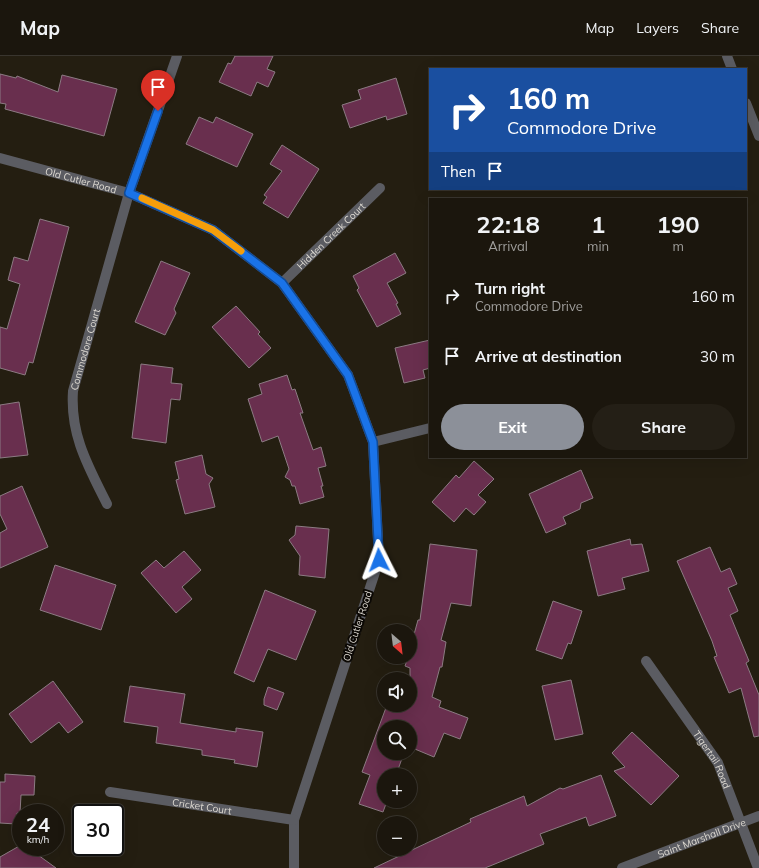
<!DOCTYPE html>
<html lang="en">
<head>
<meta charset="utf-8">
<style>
  body { margin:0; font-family:Mulish,sans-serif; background:#241f16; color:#f1f3f6; height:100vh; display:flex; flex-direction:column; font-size:15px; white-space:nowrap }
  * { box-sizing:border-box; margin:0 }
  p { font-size:13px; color:#a09f9d }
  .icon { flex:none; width:22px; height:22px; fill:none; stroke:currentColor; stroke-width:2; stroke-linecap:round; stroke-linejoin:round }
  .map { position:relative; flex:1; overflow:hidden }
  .details { position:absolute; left:429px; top:142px; width:318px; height:260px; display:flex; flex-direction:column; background:#1b160d; border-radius:0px; box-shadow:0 4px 16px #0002,0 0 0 1px #39352e }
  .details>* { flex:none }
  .guide { position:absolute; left:429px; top:12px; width:318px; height:122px; border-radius:0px; box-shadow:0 4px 16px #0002,0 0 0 1px #39352e; background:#1a4fa0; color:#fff; overflow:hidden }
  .needle { width:26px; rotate:152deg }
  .fabs { position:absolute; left:377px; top:568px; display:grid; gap:8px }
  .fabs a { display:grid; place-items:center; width:40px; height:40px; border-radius:50%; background:#1b160d; box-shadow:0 4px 16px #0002,0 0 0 1px #39352e; font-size:20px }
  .speed { position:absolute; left:12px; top:748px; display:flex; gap:8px; font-size:20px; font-weight:700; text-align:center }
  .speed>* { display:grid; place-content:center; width:52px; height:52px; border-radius:50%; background:#1b160d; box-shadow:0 4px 16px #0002,0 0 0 1px #39352e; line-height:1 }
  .speed small { font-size:10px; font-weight:400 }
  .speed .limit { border:2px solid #111; border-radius:6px; background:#fff; color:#111 }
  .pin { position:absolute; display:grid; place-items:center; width:34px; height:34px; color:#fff; margin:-41px -17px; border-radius:50% 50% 50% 0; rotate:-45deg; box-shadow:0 0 4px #0007 }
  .pin .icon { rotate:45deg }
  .me { position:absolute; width:44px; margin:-22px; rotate:357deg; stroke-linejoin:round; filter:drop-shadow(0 0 3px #0008) }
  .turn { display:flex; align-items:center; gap:14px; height:84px; padding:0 12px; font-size:18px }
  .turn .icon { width:52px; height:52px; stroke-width:2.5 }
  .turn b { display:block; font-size:28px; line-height:34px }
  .then { display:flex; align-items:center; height:38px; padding:0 12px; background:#0003; gap:8px; font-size:15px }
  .eta { display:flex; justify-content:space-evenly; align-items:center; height:68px; text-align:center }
  .eta b { font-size:24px; font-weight:700; line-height:28px }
  .button { display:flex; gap:8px; margin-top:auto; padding:8px 12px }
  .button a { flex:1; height:46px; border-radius:24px; background:#8c9099; color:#fff; font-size:16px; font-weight:700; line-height:46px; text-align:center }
  .button a+a { background:#241f16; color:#f1f3f6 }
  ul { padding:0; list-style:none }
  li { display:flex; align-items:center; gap:12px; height:60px; padding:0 12px }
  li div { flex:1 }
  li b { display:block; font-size:15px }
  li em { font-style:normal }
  header { display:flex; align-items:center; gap:24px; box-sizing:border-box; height:56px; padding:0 20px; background:#1b160d; border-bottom:1px solid #39352e }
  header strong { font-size:19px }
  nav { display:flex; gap:22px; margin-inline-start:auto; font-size:14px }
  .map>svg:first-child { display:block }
  .building { fill:#692f4e; stroke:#8c7b83 }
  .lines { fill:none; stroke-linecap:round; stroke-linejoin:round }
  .street { stroke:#5b5c62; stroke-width:10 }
  .route-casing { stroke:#114b97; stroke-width:10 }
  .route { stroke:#1a73e8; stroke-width:7 }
  .slow { stroke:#f59e0b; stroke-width:7 }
  .labels { text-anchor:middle; stroke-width:4; stroke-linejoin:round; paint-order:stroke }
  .street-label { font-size:10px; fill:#dedad2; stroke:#0b0804 }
</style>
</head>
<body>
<header>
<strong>Map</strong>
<nav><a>Map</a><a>Layers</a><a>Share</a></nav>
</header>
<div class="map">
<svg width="759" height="812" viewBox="0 0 759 812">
  <rect width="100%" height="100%" fill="#241e11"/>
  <g class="building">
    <path d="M235,0h38l-6,13 8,3 -7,15 -11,-5 -6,14 -32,-14 9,-19 3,1z"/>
    <path d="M0,18l16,4 1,-2 41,16 4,-17 55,14 -13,47 -99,-27 1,-5 -6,-1z"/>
    <path d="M396,22l11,36 -20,6 -1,-4 -36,12 -8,-23 19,-6 -3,-9z"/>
    <path d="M199,61l14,6 3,-6 37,17 -16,33 -51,-23z"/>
    <path d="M282,89l37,24 -31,49 -25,-15 4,-6 -3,-2 18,-24 -12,-7z"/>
    <path d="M40,163l29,8 -36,136 -4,-1 -4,13 -25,-7v-41l7,2 13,-45 -12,-4 6,-23 14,4z"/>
    <path d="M395,197l11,20 -19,10 11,20 -2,1 5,10 -24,13 -20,-37 2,-2 -6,-12z"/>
    <path d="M161,205l29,12 -16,36 2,4 -11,22 -30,-13z"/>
    <path d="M236,250l24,26 -2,2 13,14 -22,20 -37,-41z"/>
    <path d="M430,284v28l-7,2 2,8 -21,5 -9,-35z"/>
    <path d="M141,308l32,4 -2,15 11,1 -2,16 -9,-1 -5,44 -34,-5z"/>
    <path d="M287,319l5,15 3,-1 8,24h-3l13,37 8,-3 5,19 -8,2 5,18h-2l3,11 -24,7 -5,-18h-3l-2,-6 -5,-3 4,-8 -11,-33 -16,6 -14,-43 14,-5 -3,-10z"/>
    <path d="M19,346l9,53 -28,3v-53z"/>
    <path d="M202,399l4,19 7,4 -4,6 6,23 -30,7 -9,-34 3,-1 -4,-17z"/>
    <path d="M474,405l20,18 -16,16 8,7 -12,13 -8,-7 -12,14 -22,-20 24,-27 3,3z"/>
    <path d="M581,414l12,28 -12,5 -1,6 -17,8 3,7 -20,9 -17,-39z"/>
    <path d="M22,430l26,61 -48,21v-35l7,-4 -7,-15v-18z"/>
    <path d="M296,470l33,3 -4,49 -26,-3 1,-19 -11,-16 6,-5z"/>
    <path d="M630,483l1,6 11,-1 7,27 -27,7 3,11 -27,7 -11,-45z"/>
    <path d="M430,488l47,6 -6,56 -20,-3 -10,37 5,2 -4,25h-2l-8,30 9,4 -2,6 29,11 -8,21 -16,-6 -10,24 -24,-10v-20h-26v26h20l-8,22h-12v26h3l-4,11 -24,-8 11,-29 -8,-3 25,-67h23v-37l-5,-2 3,-9h2v-8l8,-29h2z"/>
    <path d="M710,491l11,25 9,-4 7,16 -9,4 10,23 -8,4 19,46 -3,2 13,32v41l-5,1 -13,-49 -12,5 -15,-36 3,-1 -5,-15 -35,-80z"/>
    <path d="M184,495l17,19 -19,17 10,12 -16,14 -35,-40 15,-13 8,8z"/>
    <path d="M55,509l61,20 -15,45 -61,-20z"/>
    <path d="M265,534l51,21 -20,49 -28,-11 -14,33 -20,-9z"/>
    <path d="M553,545l29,10 -11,33 -3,-1 -6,16 -26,-9z"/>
    <path d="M571,624l12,54 -28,6 -13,-54z"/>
    <path d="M53,625l30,41 -15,11 -9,-11 -28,21 -22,-29z"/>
    <path d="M130,630l55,8 -5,29 56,9v-4l27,4 -6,35 -23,-4 1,-3 -33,-5v-5l-46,-7 2,-16 -34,-5z"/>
    <path d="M268,631l16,6 -7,17 -13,-5v-6z"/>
    <path d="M632,676l47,44 -28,29 -37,-34 11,-4 -13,-14z"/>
    <path d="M5,718l30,2 -1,19h-13l-1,18h-3l-1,11 -16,-1v-41h5z"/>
    <path d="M601,719l15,41 -27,10 -3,-9 -46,17 4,10 -59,24h-111l97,-46 -1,-3 54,-23 3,10 33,-18 3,1z"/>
    <path d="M21,789v2h6l29,21h-56v-11z"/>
  </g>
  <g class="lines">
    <g class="street">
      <path d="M727,0l5,13"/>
      <path d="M746,47l13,33"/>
      <path id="s1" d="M0,102l129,35 84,37 69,53 66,92 25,67 6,118 -85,260v48"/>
      <path id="s2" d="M282,227l98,-95"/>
      <path d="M373,386l57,-14"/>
      <path id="s3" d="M107,448c-19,-38 -37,-69 -34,-113l56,-198 48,-137"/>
      <path id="s4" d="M646,605l72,102 40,105"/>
      <path id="s5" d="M110,736l184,28"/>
      <path id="s6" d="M622,812l137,-52"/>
    </g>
  </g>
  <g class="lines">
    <g class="route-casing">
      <path id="route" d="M158,55l-29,82 84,37 69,53 66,92 25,67 6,118"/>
    </g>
    <use href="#route" class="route"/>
    <path class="slow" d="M142,142l71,32 28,21"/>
  </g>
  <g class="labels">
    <g class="street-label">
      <text dy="4" stroke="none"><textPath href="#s1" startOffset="84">Old Cutler Road</textPath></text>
      <text dy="4" stroke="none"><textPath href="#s2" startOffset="68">Hidden Creek Court</textPath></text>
      <text dy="4" stroke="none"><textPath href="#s3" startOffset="163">Commodore Court</textPath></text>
      <text transform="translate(357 570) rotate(-72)" y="4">Old Cutler Road</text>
      <text dy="4" stroke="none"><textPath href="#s4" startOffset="119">Tigertail Road</textPath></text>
      <text dy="4" stroke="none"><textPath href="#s5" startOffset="93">Cricket Court</textPath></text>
      <text dy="4" stroke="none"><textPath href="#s6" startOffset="85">Saint Marshall Drive</textPath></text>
    </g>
  </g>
</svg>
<div class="fabs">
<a><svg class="needle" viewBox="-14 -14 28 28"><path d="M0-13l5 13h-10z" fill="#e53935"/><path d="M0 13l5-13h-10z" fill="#a09f9d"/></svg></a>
<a><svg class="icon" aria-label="sound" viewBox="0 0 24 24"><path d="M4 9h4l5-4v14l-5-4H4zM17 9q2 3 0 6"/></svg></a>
<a><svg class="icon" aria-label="search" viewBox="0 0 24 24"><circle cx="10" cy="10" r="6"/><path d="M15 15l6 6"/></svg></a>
<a>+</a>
<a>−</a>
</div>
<div class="speed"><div>24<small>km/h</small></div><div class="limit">30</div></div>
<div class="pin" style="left:158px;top:55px;background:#d93025"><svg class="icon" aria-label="arrive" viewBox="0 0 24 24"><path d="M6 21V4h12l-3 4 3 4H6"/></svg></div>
<svg class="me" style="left:379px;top:504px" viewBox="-20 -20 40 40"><path d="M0-17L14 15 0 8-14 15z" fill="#1a73e8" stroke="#fff" stroke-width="4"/></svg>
<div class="guide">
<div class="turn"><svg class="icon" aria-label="right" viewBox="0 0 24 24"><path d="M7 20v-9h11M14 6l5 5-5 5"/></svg><div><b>160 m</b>Commodore Drive</div></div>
<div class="then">Then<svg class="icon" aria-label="arrive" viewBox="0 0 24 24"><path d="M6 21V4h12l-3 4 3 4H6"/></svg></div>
</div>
<section class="details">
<div class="eta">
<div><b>22:18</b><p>Arrival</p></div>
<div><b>1</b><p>min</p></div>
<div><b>190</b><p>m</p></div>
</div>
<ul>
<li><svg class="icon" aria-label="right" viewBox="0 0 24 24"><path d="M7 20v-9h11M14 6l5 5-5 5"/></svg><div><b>Turn right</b><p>Commodore Drive</p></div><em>160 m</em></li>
<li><svg class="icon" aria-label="arrive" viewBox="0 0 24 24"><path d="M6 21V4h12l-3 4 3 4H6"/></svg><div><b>Arrive at destination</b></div><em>30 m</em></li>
</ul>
<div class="button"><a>Exit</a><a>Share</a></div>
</section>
</div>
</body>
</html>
